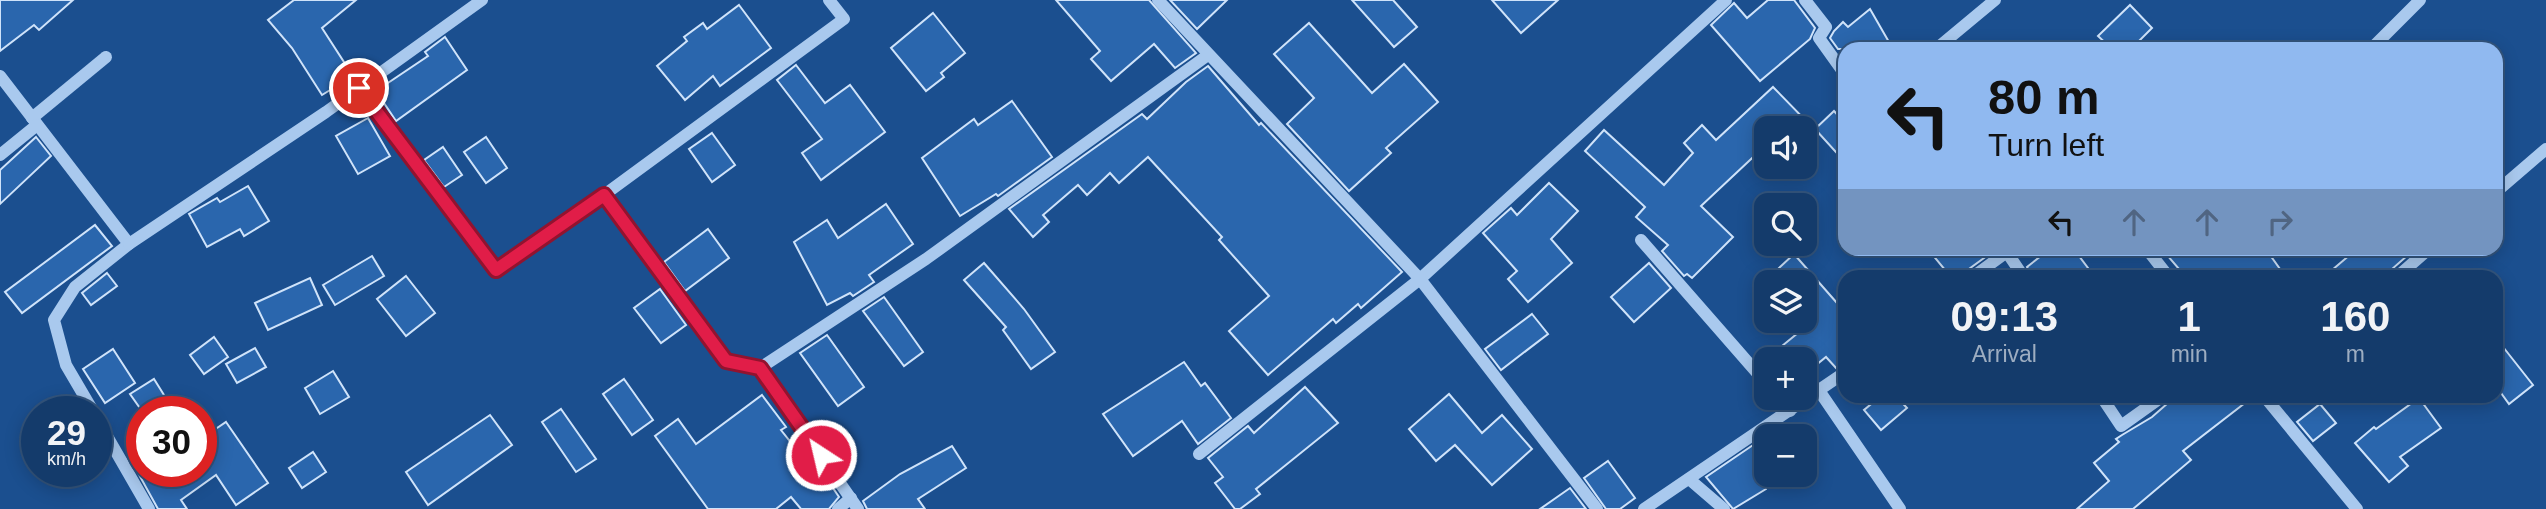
<!DOCTYPE html>
<html lang="en">
<head>
<meta charset="utf-8">
<style>
  body { margin:0; font-family:Helvetica,sans-serif; background:#214673; color:#f1f3f6; height:100vh; display:flex; flex-direction:column; font-size:26px; white-space:nowrap }
  * { box-sizing:border-box; margin:0 }
  p { font-size:23px; color:#9dadc1 }
  .icon { flex:none; width:38px; height:38px; fill:none; stroke:currentColor; stroke-width:2; stroke-linecap:round; stroke-linejoin:round }
  .map { position:relative; flex:1; overflow:hidden }
  .panel { position:absolute; left:1838px; top:270px; width:665px; height:133px; display:flex; flex-direction:column; background:#143b6b; border-radius:21px; box-shadow:0 4px 18px #0003,0 0 0 2px #33557e }
  .panel>* { flex:none }
  .guide { position:absolute; left:1838px; top:42px; width:665px; height:214px; border-radius:21px; box-shadow:0 4px 18px #0003,0 0 0 2px #33557e; background:#90b9f0; color:#111; overflow:hidden }
  .buttons { position:absolute; left:1754px; top:116px; display:grid; gap:14px }
  .buttons a { display:grid; place-items:center; width:63px; height:63px; border-radius:14px; background:#143b6b; box-shadow:0 4px 18px #0003,0 0 0 2px #33557e; font-size:35px }
  .speed { position:absolute; left:21px; top:396px; display:flex; gap:14px; font-size:35px; font-weight:700; text-align:center }
  .speed>* { display:grid; place-content:center; width:91px; height:91px; border-radius:50%; background:#143b6b; box-shadow:0 4px 18px #0003,0 0 0 2px #33557e; line-height:1 }
  .speed small { font-size:18px; font-weight:400 }
  .speed .limit { border:10px solid #d22; background:#fff; color:#111 }
  .pin { position:absolute; display:grid; place-items:center; width:60px; height:60px; color:#fff; margin:-30px; border:4px solid #fff; border-radius:50%; box-shadow:0 2px 7px #0007 }
  .me { position:absolute; width:77px; margin:-38px; rotate:325deg; stroke-linejoin:round; filter:drop-shadow(0 0 5px #0008) }
  .turn { display:flex; align-items:center; gap:24px; height:147px; padding:0 35px; font-size:32px }
  .turn .icon { width:91px; height:91px; stroke-width:2.5 }
  .turn b { display:block; font-size:49px; line-height:60px }
  .lanes { display:flex; align-items:center; height:66px; padding:0 35px; background:#0003; justify-content:center; gap:35px; direction:ltr }
  .lanes .off { opacity:.35 }
  .eta { display:flex; justify-content:space-evenly; align-items:center; height:119px; text-align:center }
  .eta b { font-size:42px; font-weight:600; line-height:49px }
  .map>svg:first-child { display:block }
  .building { fill:#2a66ad; stroke:#cfe3fa; stroke-width:2 }
  .lines { fill:none; stroke-linecap:round; stroke-linejoin:round }
  .minor { stroke:#a9c9ee; stroke-width:12 }
  .route-casing { stroke:#92132f; stroke-width:18 }
  .route { stroke:#e11d48; stroke-width:12 }
</style>
</head>
<body>
<div class="map">
<svg width="2546" height="509" viewBox="0 0 2546 509">
  <rect width="100%" height="100%" fill="#1b4f8f"/>
  <g class="building">
    <path d="M0,0h73l-34,30 -5,-5 -34,26z"/>
    <path d="M294,0h62l-34,28 31,48 -31,19 -30,-47 -24,-28z"/>
    <path d="M1056,0h93l47,53 -21,15 -21,-24 -43,37 -20,-22 9,-8z"/>
    <path d="M1170,0h57l-30,29z"/>
    <path d="M1352,0h41l24,27 -23,20z"/>
    <path d="M1492,0h66l-37,33z"/>
    <path d="M1768,0h26l21,28 -5,11 -50,42 -49,-56 23,-22 13,15z"/>
    <path d="M739,5l32,43 -51,38 -7,-10 -28,24 -28,-34 30,-25 -3,-4 19,-14 4,6z"/>
    <path d="M2130,5l22,23 -21,21h-19l-14,-13z"/>
    <path d="M1870,9l23,40h-55l-8,-11 4,-7 9,-9 5,5z"/>
    <path d="M933,13l32,40 -24,20 3,4 -18,14 -35,-43z"/>
    <path d="M1309,23l63,70 32,-29 34,38 -52,46 5,5 -42,38 -62,-67 27,-26 -40,-44z"/>
    <path d="M445,37l22,33 -71,51 -20,-30 52,-35 -3,-4z"/>
    <path d="M796,65l29,38 25,-18 35,47 -64,48 -19,-27 20,-14 -45,-59z"/>
    <path d="M1208,66l51,59 2,-2 141,149 -41,36 -3,-4 -22,19 -3,-4 -65,56 -39,-44 40,-35 -50,-56 3,-3 -74,-80 -29,26 -9,-10 -23,22 -9,-10 -35,30 6,7 -16,15 -24,-28 133,-95 5,5 39,-37z"/>
    <path d="M1773,87l40,41h-47v17l-65,61 32,31 -41,41 -5,-4 -3,2 -22,-25 6,-6 -32,-28 9,-10 -60,-56 19,-21 60,55 29,-32 -9,-10 18,-18 14,15z"/>
    <path d="M1012,101l40,56 -54,39 -2,-2 -36,22 -38,-58 52,-39 4,6z"/>
    <path d="M1834,111l10,11v39l-29,-32z"/>
    <path d="M368,118l22,38 -32,18 -22,-38z"/>
    <path d="M712,133l23,32 -23,17 -23,-33z"/>
    <path d="M36,137l15,19 -51,48v-34z"/>
    <path d="M486,137l21,31 -21,15 -22,-31z"/>
    <path d="M443,147l19,28 -18,12 -20,-27z"/>
    <path d="M1549,183l29,28 -27,28 21,24 -44,39 -20,-23 9,-8 -34,-38 28,-25 6,7z"/>
    <path d="M248,186l21,35 -25,15 -4,-7 -33,18 -18,-33 28,-16 3,4z"/>
    <path d="M886,204l27,40 -44,31 5,7 -21,14 -3,-3 -23,12 -33,-63 33,-22 11,18z"/>
    <path d="M95,225l17,21 -90,67 -17,-21z"/>
    <path d="M708,229l21,29 -44,33 -21,-29z"/>
    <path d="M1927,248h68v2l-26,19 -4,7h-15z"/>
    <path d="M2051,248h22l21,28h-62l-5,-9z"/>
    <path d="M2161,248h104l20,28h-100z"/>
    <path d="M2358,248h58l-24,21 -3,7h-64z"/>
    <path d="M1794,254l50,57v53l-8,4 -10,-11 -22,18v-16h-38l38,-31v-46h-40z"/>
    <path d="M372,256l12,20 -49,29 -12,-20z"/>
    <path d="M984,263l40,46 31,43 -24,17 -28,-39 3,-3 -42,-47z"/>
    <path d="M1649,263l22,25 -37,34 -23,-25z"/>
    <path d="M107,273l10,13 -26,19 -9,-12z"/>
    <path d="M406,276l29,37 -29,23 -29,-37z"/>
    <path d="M310,278l12,27 -54,25 -13,-27z"/>
    <path d="M660,289l26,36 -25,18 -27,-35z"/>
    <path d="M884,297l39,55 -19,14 -41,-55z"/>
    <path d="M1532,314l16,20 -47,36 -16,-21z"/>
    <path d="M827,335l37,52 -26,19 -38,-53z"/>
    <path d="M214,337l14,20 -24,17 -14,-19z"/>
    <path d="M2496,338l37,47 -24,19 -13,-18z"/>
    <path d="M255,348l11,19 -29,16 -11,-19z"/>
    <path d="M113,349l22,34 -30,20 -22,-34z"/>
    <path d="M1184,362l17,24 4,-3 26,35 -33,26 -16,-23 -49,35 -30,-42z"/>
    <path d="M333,371l16,26 -29,17 -15,-26z"/>
    <path d="M154,379l20,32h-32l-12,-17z"/>
    <path d="M624,379l29,41 -21,15 -29,-41z"/>
    <path d="M1305,387l33,36 -82,66 4,5 -20,15h-5l-20,-26 8,-6 -15,-19 40,-32 6,7z"/>
    <path d="M1449,394l33,39 20,-18 30,34 -40,36 -37,-40 -19,16 -27,-32z"/>
    <path d="M762,395l24,32 -5,3 32,40 5,-4 21,31 -10,12h-28l-10,-12 -15,12h-68l-53,-73 23,-17 18,25z"/>
    <path d="M1881,396h15l11,12 -26,22 -17,-20z"/>
    <path d="M2176,396h78l-71,55 8,9 -58,49h-56l32,-28 -15,-18 25,-21 -3,-3 6,-4 30,-18z"/>
    <path d="M2419,398l22,30 -41,29 8,9 -19,16 -34,-39 19,-16 2,2z"/>
    <path d="M2320,404l16,19 -23,18 -16,-19z"/>
    <path d="M561,409l35,50 -20,13 -34,-50z"/>
    <path d="M490,415l22,30 -84,60 -22,-33z"/>
    <path d="M226,422l42,61 -32,22 -20,-30 -35,25 6,9h-29l-21,-38h64v-32z"/>
    <path d="M1756,443l10,13v33l-33,20 -27,-32z"/>
    <path d="M952,446l14,22 -48,31 7,10h-58l-4,-8 37,-27z"/>
    <path d="M313,452l13,20 -24,16 -13,-20z"/>
    <path d="M1608,461l27,37 -15,11h-14l-22,-31z"/>
    <path d="M1570,488l16,21h-46z"/>
  </g>
  <g class="lines">
    <g class="minor">
      <path d="M1158,0l262,279 306,-279"/>
      <path d="M1805,0l21,27 -7,11 25,35"/>
      <path d="M1936,49l59,-49"/>
      <path d="M2371,49l49,-49"/>
      <path d="M0,76l129,168 -54,43 -21,33 12,45 27,46"/>
      <path d="M359,88l137,182 108,-75 122,166 34,7"/>
      <path d="M32,118l74,-61"/>
      <path d="M0,155l37,-30"/>
      <path d="M2496,192l50,-43"/>
      <path d="M604,195l240,-176 -15,-19"/>
      <path d="M1641,240l125,143"/>
      <path d="M129,244l197,-132 156,-112"/>
      <path d="M2004,248l19,28"/>
      <path d="M2146,248l22,28"/>
      <path d="M1974,276l33,-24"/>
      <path d="M2398,276l32,-28"/>
      <path d="M1820,392l80,117"/>
      <path d="M2101,396l20,30 42,-30"/>
      <path d="M2264,396l93,113"/>
      <path d="M1778,397l12,14"/>
      <path d="M96,417l53,92"/>
      <path d="M1199,454l221,-175 177,230"/>
      <path d="M1689,479l35,30"/>
      <path d="M838,509l13,-11"/>
      <path d="M858,509l-98,-141 166,-109 282,-204"/>
      <path d="M1644,509l200,-136"/>
    </g>
  </g>
  <g class="lines">
    <g class="route-casing">
      <path id="route" d="M359,88l137,182 108,-75 122,166 34,7 61,87"/>
    </g>
    <use href="#route" class="route"/>
  </g>
</svg>
<div class="buttons">
<a><svg class="icon" aria-label="sound" viewBox="0 0 24 24"><path d="M4 9h4l5-4v14l-5-4H4zM17 9q2 3 0 6"/></svg></a>
<a><svg class="icon" aria-label="search" viewBox="0 0 24 24"><circle cx="10" cy="10" r="6"/><path d="M15 15l6 6"/></svg></a>
<a><svg class="icon" aria-label="layers" viewBox="0 0 24 24"><path d="M12 4l9 5-9 5-9-5zM3 14l9 5 9-5"/></svg></a>
<a>+</a>
<a>−</a>
</div>
<div class="speed"><div>29<small>km/h</small></div><div class="limit">30</div></div>
<div class="pin" style="left:359px;top:88px;background:#d93025"><svg class="icon" aria-label="arrive" viewBox="0 0 24 24"><path d="M6 21V4h12l-3 4 3 4H6"/></svg></div>
<svg class="me" style="left:821px;top:455px" viewBox="-20 -20 40 40"><circle r="17" fill="#e11d48" stroke="#fff" stroke-width="3"/><path d="M0-11L8 9 0 5-8 9z" fill="#fff"/></svg>
<div class="guide">
<div class="turn"><svg class="icon" aria-label="left" viewBox="0 0 24 24"><path d="M17 20v-9H6M10 6l-5 5 5 5"/></svg><div><b>80 m</b>Turn left</div></div>
<div class="lanes"><svg class="icon" aria-label="left" viewBox="0 0 24 24"><path d="M17 20v-9H6M10 6l-5 5 5 5"/></svg><svg class="icon off" aria-label="ahead" viewBox="0 0 24 24"><path d="M12 20V5M6 11l6-6 6 6"/></svg><svg class="icon off" aria-label="ahead" viewBox="0 0 24 24"><path d="M12 20V5M6 11l6-6 6 6"/></svg><svg class="icon off" aria-label="right" viewBox="0 0 24 24"><path d="M7 20v-9h11M14 6l5 5-5 5"/></svg></div>
</div>
<section class="panel">
<div class="eta">
<div><b>09:13</b><p>Arrival</p></div>
<div><b>1</b><p>min</p></div>
<div><b>160</b><p>m</p></div>
</div>
</section>
</div>
</body>
</html>
